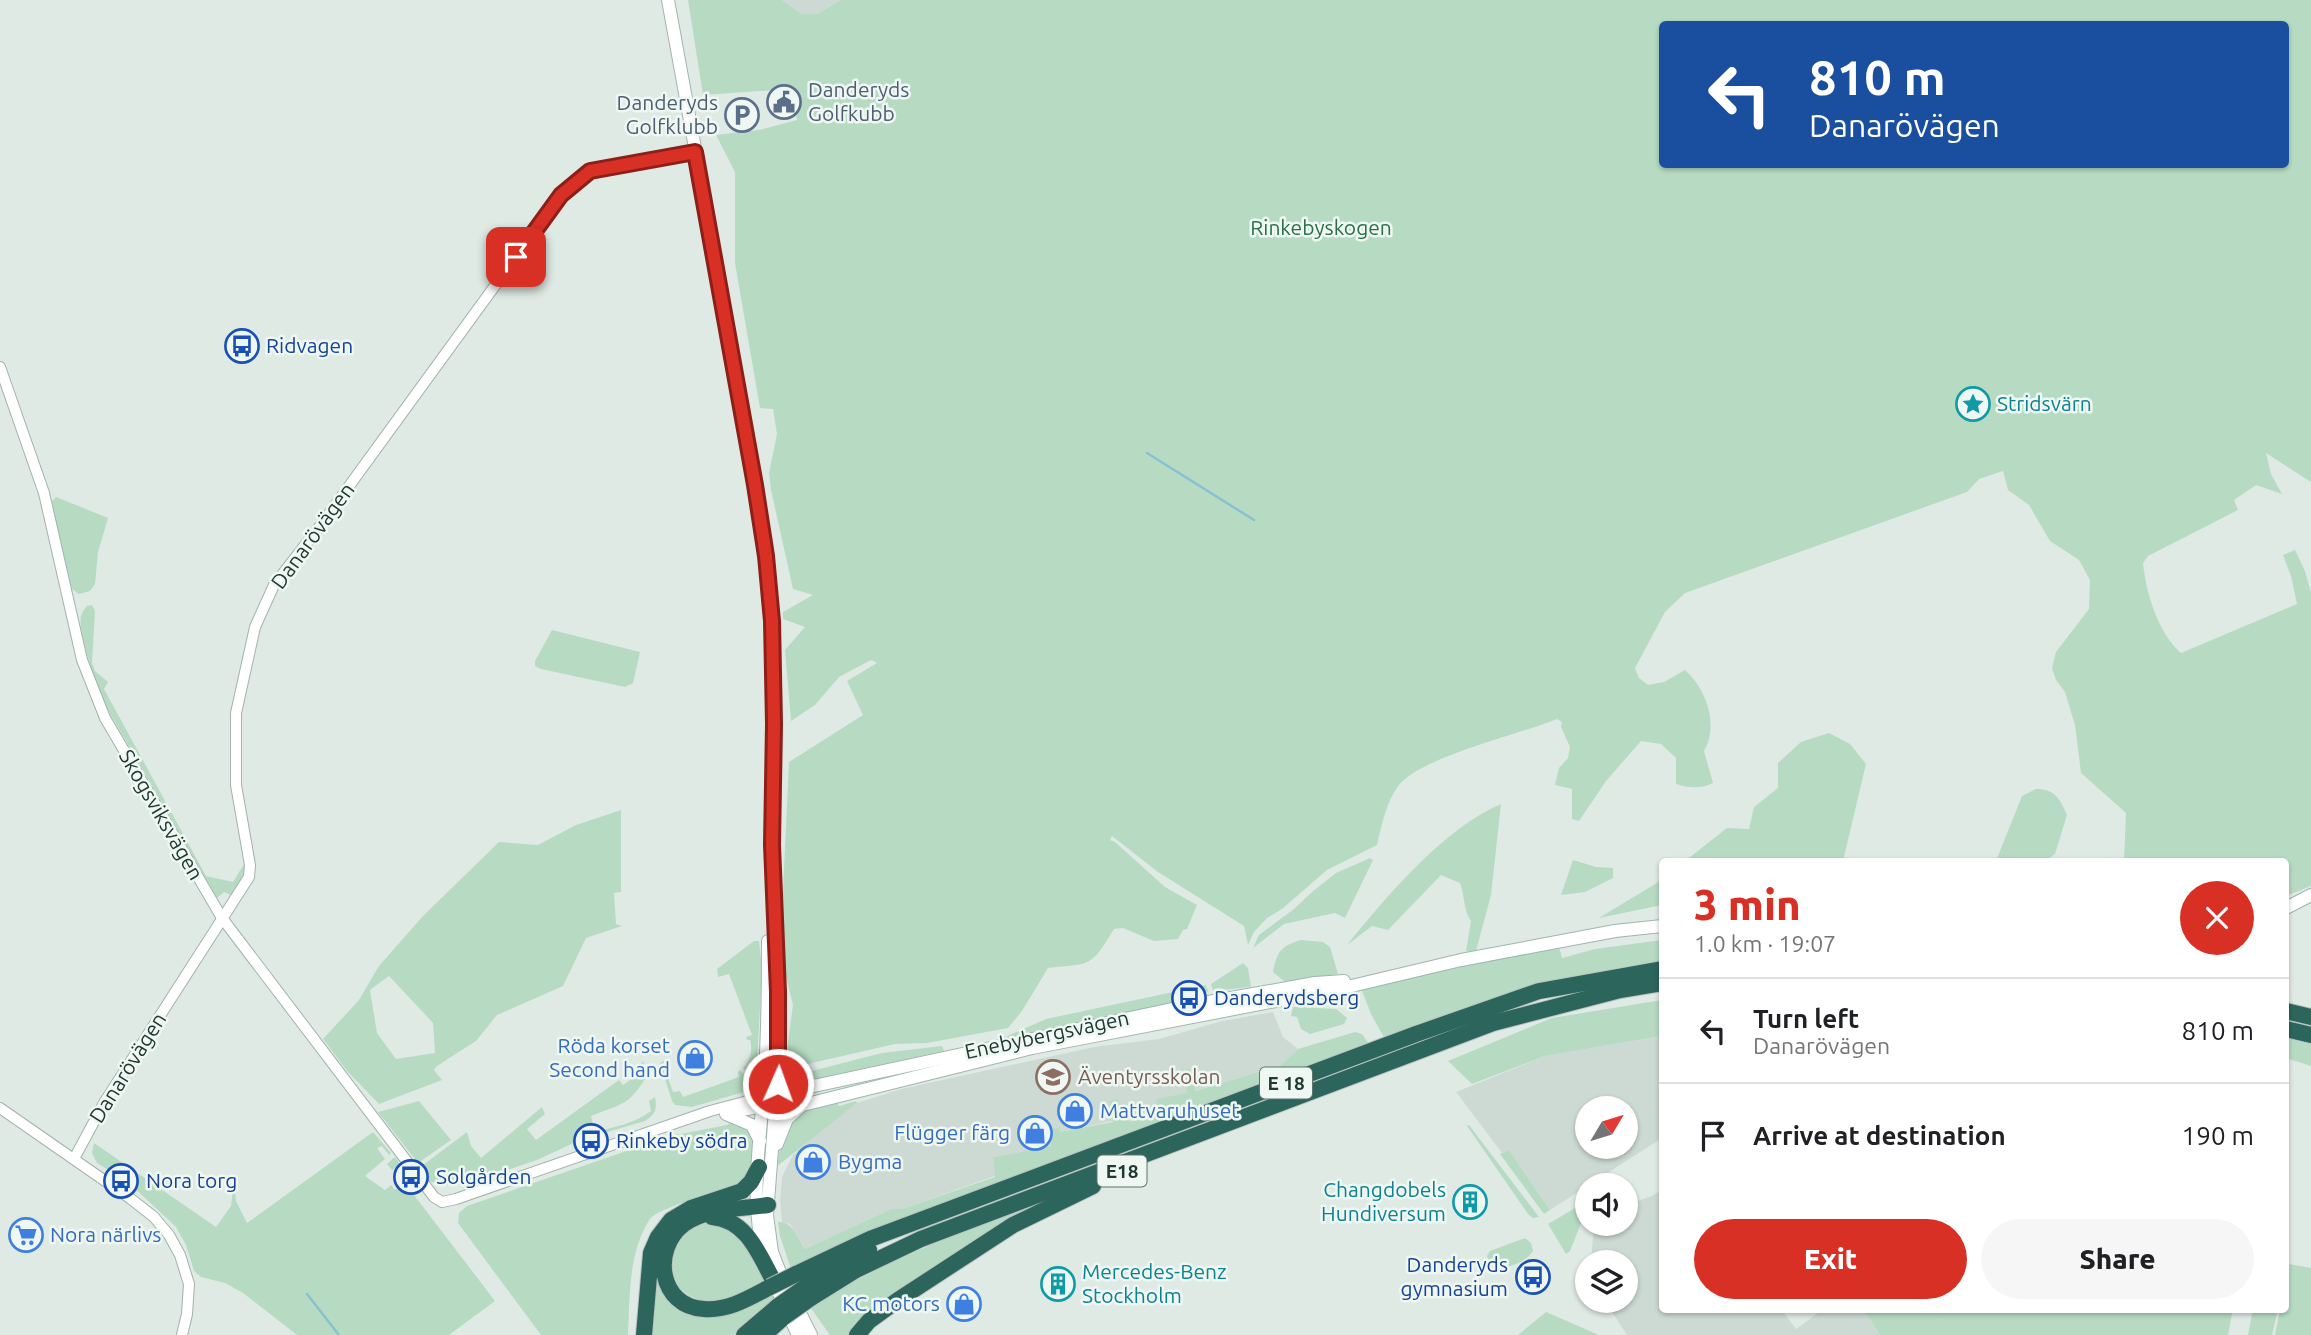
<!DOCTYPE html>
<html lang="en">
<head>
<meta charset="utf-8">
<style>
  body { margin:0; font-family:Ubuntu,sans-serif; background:#f6f6f6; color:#202124; height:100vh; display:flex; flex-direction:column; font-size:26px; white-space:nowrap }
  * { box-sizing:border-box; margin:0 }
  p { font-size:23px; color:#757577 }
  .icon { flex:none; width:38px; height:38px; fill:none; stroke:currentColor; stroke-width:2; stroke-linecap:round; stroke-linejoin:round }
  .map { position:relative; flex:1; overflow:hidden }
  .panel { position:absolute; left:1659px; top:858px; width:630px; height:455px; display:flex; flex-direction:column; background:#fff; border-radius:7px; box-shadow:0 2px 5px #0004 }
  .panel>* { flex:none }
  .hud { position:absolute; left:1659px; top:21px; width:630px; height:147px; border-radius:7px; box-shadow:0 2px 5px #0004; background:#1a4fa0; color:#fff; overflow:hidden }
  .needle { width:46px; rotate:52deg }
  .buttons { position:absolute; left:1575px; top:1096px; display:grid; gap:14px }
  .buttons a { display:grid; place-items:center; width:63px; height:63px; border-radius:50%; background:#fff; box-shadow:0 2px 5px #0004; font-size:35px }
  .pin { position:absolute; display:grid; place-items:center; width:60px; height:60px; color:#fff; margin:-30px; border-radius:14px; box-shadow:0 4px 10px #0006 }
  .me { position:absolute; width:77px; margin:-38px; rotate:2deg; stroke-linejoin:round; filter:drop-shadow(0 0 5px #0008) }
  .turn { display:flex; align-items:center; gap:24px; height:147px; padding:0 35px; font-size:32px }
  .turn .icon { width:91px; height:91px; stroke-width:2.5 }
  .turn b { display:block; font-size:49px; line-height:60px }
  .round { display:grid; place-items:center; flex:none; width:74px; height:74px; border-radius:37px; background:#f6f6f6 }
  .overview { display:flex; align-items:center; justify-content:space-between; height:119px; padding:0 35px }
  h1 { font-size:42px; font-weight:800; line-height:52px; color:#d93025 }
  .button { display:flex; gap:14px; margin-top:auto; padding:14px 35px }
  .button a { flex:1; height:80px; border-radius:42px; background:#d93025; color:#fff; font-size:28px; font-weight:800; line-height:80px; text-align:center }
  .button a+a { background:#f6f6f6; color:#202124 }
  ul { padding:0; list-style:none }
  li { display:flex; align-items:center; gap:21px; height:105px; padding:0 35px; border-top:2px solid #e0e0e0 }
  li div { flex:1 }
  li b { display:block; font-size:26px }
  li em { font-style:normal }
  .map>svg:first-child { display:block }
  .built { fill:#cddad4; fill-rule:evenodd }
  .green { fill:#b7dbc2; fill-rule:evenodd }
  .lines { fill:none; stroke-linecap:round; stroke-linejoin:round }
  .stream { stroke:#86c2cf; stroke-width:2.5 }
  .tertiary-casing { stroke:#a2b2ac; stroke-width:12 }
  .secondary-casing { stroke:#9eb6ae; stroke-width:14 }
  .motorway-casing { stroke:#bcc4c2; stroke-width:18 }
  .tertiary { stroke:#fff; stroke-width:10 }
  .secondary { stroke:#fff; stroke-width:12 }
  .motorway { stroke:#2c655b; stroke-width:16 }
  .motorway-bridge-casing { stroke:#bcc4c2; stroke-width:18; stroke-linecap:butt }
  .motorway-bridge { stroke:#2c655b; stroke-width:16 }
  .route-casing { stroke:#8d1f18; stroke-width:18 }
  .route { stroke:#d93025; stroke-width:12 }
  .labels { text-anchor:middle; stroke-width:5; stroke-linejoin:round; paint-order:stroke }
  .shield { fill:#eff7f3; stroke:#5e736d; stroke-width:2 }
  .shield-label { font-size:19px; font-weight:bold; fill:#203a33 }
  .service-label { font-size:21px; fill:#4e5e75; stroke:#eff7f3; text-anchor:start }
  .park-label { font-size:21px; fill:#2b7048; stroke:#eff7f3 }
  .transit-label { font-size:21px; fill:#164399; stroke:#eff7f3; text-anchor:start }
  .culture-label { font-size:21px; fill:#0d838f; stroke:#eff7f3; text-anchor:start }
  .street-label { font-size:21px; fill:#203a33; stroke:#eff7f3 }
  .shop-label { font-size:21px; fill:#366cbe; stroke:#eff7f3; text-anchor:end }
  .education-label { font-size:21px; fill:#785e54; stroke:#eff7f3; text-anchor:start }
</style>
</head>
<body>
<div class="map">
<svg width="2311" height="1335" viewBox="0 0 2311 1335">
  <rect width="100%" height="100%" fill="#dfeae5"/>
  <g class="built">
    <path d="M782,0h59l-24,14h-15z"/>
    <path d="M1273,1012l10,25 15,12 -17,16 -87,26 -4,-23 -7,2 5,23 -35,13 2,10 -25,6 -8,-7 -4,-16 -9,2 4,20 -53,11 -11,-3 2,17 -58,11 2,19 -93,33h-11l-86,40 -15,-25 -8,-2 -2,-22 2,-23 11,-22 32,-29 32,-23 44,-14 193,-42 65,-8 63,-18z"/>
    <path d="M1662,1036v102l-112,72 -41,-60 -7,3 -46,-61 89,-36zM1587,1108h39v38h-39z"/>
    <path d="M1662,1190v119h119l15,20 27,-20h40l17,26h-253l-23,-35h22v-38h-35l3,-39h32v-18l26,-9z"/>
  </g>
  <g class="green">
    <path d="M688,0h94l20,14h15l24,-14h1470v482l-45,-29 5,21 11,20 -26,-9 -22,15 4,10 -90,46 -5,7c3,30 15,70 38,90l116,-49 -6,-28 -8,-21 12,-5 10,21 6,22v293l-25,10v-35h-162l2,-48 -45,-40 -6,-48 -10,-33 -9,-12 -4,-12 4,-16 33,-43 1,-29 -11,-20 -29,-19 -21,-36 -21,-15 -5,-19 -24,8 -12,13 -282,101 -20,19 -30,56 4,10 9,7 16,-3 21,-12c22,20 34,55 19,81l9,32c-11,6 -25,5 -37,1v-26l-15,-14 -20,-3 -35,40 -27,40 -7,-2v-30l-17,-4 4,-17 9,-10 2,-11 -9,-20 1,-5 -5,-3c-36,15 -136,38 -158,66 -13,17 -17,39 -22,60l-50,25 -45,39 -15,9 -13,14 -6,13 -4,-19 -86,-54 -46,-36 -2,4 5,2 50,45 32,18 -10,24 -4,1 -5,9 -24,2 -31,-13 -9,1c-24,40 -23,34 -66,39l-26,43 -14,17 -81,15 -32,1 -105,24 -3,-19 6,-44 -9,-37 -1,-77 6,-129 74,-47 -16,-34 30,-18 -6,-3 -32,17 -24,28 -24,16 -6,-71 20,-23 -22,-8v-7l30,-17 -20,-6 -22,-99 -2,-17 8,-39 -4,-25 -13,-1 -25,-145v-91l-19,-37 43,-5 38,-10 -7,-31 -87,6zM2286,24v140h-624v-140z"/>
    <path d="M56,497l52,21 -10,34 -3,32 -5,7 -11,3 -7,-5 -21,-87z"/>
    <path d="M92,605l3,6 -3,52 3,8 13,11 -4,7 102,187 27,6 11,-18v11l-11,21 -9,-4 -7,6 -112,-193c-7,-17 -28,-73 -24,-89 1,-3 3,-7 6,-10z"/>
    <path d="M552,630l88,22 -7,31 -8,4 -84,-18 -6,-3v-5z"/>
    <path d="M1829,733l21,11 16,20 -23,97h-158l42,-33 22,1 5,-22 24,-19v-25l23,-21z"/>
    <path d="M2036,789c19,0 24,10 31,26l-12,39 -10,7h-49l26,-65z"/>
    <path d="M1501,804l-10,91 -15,56h-10l5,-30c-8,-11 -6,-25 -11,-38l-19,-8 -53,55 -16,-4 -25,19c39,-48 97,-117 154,-141z"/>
    <path d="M621,810v82l-7,1 2,31 6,2 -36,12 -23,48 -66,29 -21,26 -39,25 -3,4 8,10 -63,24 -32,-33 -24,-32 36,-39 20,-34 44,-50 76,-74 39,3 38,-20zM389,976l44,47 2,30 -39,6 -19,-26 -7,-43z"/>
    <path d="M1370,858l3,2 -28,58 -10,-5 -51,11 -31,24 6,-13 35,-26 18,-17 24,-19z"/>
    <path d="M1573,860l23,7 17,1v10l-28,14 -24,3z"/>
    <path d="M1662,879v26l-63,13 61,-37z"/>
    <path d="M1301,940l22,2 7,5 8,27 -53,8 -12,-10c4,-21 8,-26 28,-32z"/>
    <path d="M1662,940v21c-95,13 -188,39 -277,78l-14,-25 -10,-26 198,-42 3,12 33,-9z"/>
    <path d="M754,941h5l3,28 -6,113 -13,-14c7,-7 10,-18 7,-28h-3l-1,-3 6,-2 -23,-61 -11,3 -1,-8z"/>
    <path d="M1243,963l5,5 3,19 -38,4 -2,-7z"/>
    <path d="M1206,985l2,7 -21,3 -18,9 -134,29 -30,4 41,-18z"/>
    <path d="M1662,1000v36l-117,20 -73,28 -24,-23 104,-43z"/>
    <path d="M1293,1007l43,2 11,9 -3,6 -34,10 -9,-5 -4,-12 -6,-1z"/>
    <path d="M1355,1032l7,2 7,10 -518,194 -60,31 -11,-33 -2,-14c15,-1 19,16 27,27l86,-40h11l93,-32 -2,-20 58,-11 -2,-17 10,-1 1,4 53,-10 -4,-21 9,-2 4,16 8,7 25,-6 -3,-10h4l1,-7 30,-6 -4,-23 7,-2 5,23 86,-26 17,-16z"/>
    <path d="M2289,1036l22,7v23l-25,-8z"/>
    <path d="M942,1046l2,5 -134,29 -15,-3 5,-3 82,-21z"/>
    <path d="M665,1060l-2,4 10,28 7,-1 3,6 56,-20 -1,-5 2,-2 13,16 -6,5 -55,16 -17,-2 -3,-4 -12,-38z"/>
    <path d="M643,1061l5,13c-19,32 -25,29 -57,42l4,16c20,-5 40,-9 56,-21l-2,-10 6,-4c2,12 1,17 -10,24l-65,19 -43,20 -75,25h-20l-13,-4 -9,-12 3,-4 44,-33 4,14 10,12 61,-51 3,7 -18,15 9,11 83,-60 4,5 15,-11 -3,-5z"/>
    <path d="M835,1100l4,6 17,-5 1,2 -81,64 8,-36 18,-21z"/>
    <path d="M419,1101l32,39 -33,23 -40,-51z"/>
    <path d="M731,1122l20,8c23,65 -43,60 -82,78 -7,3 -15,6 -19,11 -22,33 -20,78 -22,116h-87l-83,-112 1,-10 8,-7 203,-70 57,-11z"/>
    <path d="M1469,1125l70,92 -6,1 -5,-4 -61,-88z"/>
    <path d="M373,1132l18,21 -2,2 -7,-9 -5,2 8,11 -20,17 20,14 6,-5 4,5 7,-6 -4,-6 4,-4 -4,-7 -6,3 -5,-6 8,-7 18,26 1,12 81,106 -46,34h-152l-54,-42 -18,-10 -24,-6 -7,-6 -8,-26 -10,-18 -48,-45 -31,-19 -5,-10 2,-10 122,84 15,-21 2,-16h2l1,11 11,22z"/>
    <path d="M1509,1150l41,60 -6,4 -44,-60z"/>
    <path d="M1052,1197l-202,138h-20l-20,-28c76,-48 159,-78 242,-110z"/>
    <path d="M1587,1201v7l-17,43 -4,3 -18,-30z"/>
    <path d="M720,1224l25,17 22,43c-12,5 -27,16 -40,18 -35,6 -76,-24 -49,-60 5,-6 13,-15 20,-17 6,-2 15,-1 22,-1z"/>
    <path d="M1525,1238l6,5 2,8c-8,13 -40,26 -46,5l3,-5z"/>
    <path d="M2289,1264l22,4v67h-36l5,-26h6v-29z"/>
    <path d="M659,1267l37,46 76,-19 4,7 -21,14 -22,20h-81l2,-62z"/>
    <path d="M1863,1309h370l-5,26h-348z"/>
    <path d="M2253,1309h25l-6,26h-24z"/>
    <path d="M1546,1312l53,23h-81z"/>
  </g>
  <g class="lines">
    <g class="stream">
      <path d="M1147,453l107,67"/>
      <path d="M307,1294l32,41"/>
    </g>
    <g class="tertiary-casing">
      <g id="tertiary">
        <path d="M0,367l44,126 38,167 23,58 117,200 212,279 8,5 14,-3 254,-88 53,-14"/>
        <path d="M0,1108l131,91 23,18 15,18 11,20 9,29 -2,30 -5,21"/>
        <path d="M726,1114l37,-7"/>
        <path d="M75,1157l29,-54 145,-226 1,-12 -14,-80v-72l19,-86 19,-42 46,-59 241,-331 29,-24 105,-19"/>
      </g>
    </g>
    <g class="secondary-casing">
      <g id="secondary">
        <path d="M668,0l75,411 23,145 6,65 2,103 -2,121 7,180 -2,59 -10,131 5,37 9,23 30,60"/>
        <path d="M2286,908l25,-13"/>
        <path d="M778,1064l14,17 19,3"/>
        <path d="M763,1097l423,-91 129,-23 29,-2"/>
        <path d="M763,1107l40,-2 229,-57 311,-60 118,-28 154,-29 47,-5"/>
        <path d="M726,1114l26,11 8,16"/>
        <path d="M777,1144l10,-25 15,-14"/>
        <path d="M765,1258c-16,-55 -5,-116 -1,-172 4,-48 4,-96 4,-145"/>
        <path d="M772,1278l26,57"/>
      </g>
    </g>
    <g class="motorway-casing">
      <g id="motorway">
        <path d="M2286,1011l25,6"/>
        <path d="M2286,1029l25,6"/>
        <path d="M768,1205c-26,4 -62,3 -84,19 -33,25 -25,83 20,85 24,2 45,-11 66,-22"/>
        <path d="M712,1217c34,3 46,35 60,61"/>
        <path d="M796,1274l74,-35 546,-205 123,-43 123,-22"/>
        <path d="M805,1287l64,-37"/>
        <path d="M811,1298l45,-28 65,-31 572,-216 127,-33 42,-7"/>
        <path d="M644,1335l7,-82 7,-16 13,-17 20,-12 51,-17 9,-9 8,-15"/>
        <path d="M744,1335l34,-29"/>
        <path d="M764,1335l20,-18"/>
        <path d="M857,1335l12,-14 29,-21 115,-75 80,-39"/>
      </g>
    </g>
    <use href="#tertiary" class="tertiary"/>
    <use href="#secondary" class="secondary"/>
    <use href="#motorway" class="motorway"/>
    <g class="motorway-bridge-casing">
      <g id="motorway-bridge">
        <path d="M770,1287l26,-13"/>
        <path d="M778,1306l27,-19"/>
        <path d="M784,1317l27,-19"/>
      </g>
    </g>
    <use href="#motorway-bridge" class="motorway-bridge"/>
  </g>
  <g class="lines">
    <g class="route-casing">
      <path id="route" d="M516,257l45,-62 29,-24 105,-19 60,333 11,71 6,65 2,103 -2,121 6,147v92"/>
    </g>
    <use href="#route" class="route"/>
  </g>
  <defs>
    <g id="civic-ring" transform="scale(1.75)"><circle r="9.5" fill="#eff7f3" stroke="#5c6f8a" stroke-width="1.5"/><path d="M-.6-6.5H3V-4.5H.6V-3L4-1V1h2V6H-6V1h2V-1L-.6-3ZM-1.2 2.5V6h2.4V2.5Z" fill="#5c6f8a"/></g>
    <g id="parking-ring" transform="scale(1.75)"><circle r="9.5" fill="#eff7f3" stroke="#5c6f8a" stroke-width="1.5"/><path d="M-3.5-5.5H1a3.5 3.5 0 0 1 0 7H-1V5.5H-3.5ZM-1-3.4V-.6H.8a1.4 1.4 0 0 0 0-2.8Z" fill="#5c6f8a"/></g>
    <g id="bus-ring" transform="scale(1.75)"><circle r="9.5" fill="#eff7f3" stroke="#1a4fb4" stroke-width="1.5"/><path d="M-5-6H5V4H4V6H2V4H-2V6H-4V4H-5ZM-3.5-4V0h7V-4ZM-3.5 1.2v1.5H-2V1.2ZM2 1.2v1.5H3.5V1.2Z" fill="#1a4fb4"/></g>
    <g id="sight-ring" transform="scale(1.75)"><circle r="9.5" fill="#eff7f3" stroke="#0f9aa8" stroke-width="1.5"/><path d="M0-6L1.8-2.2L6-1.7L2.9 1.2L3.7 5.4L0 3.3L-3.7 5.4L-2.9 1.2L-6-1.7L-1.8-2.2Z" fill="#0f9aa8"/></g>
    <g id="shop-ring" transform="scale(1.75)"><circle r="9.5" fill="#eff7f3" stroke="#3f7fe0" stroke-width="1.5"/><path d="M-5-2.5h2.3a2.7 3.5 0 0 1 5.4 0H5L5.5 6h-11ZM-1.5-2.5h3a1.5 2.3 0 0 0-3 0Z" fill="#3f7fe0"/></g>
    <g id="school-ring" transform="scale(1.75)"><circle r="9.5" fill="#eff7f3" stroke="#8d6e63" stroke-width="1.5"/><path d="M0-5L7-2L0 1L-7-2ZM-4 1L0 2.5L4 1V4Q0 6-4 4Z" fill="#8d6e63"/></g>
    <g id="building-ring" transform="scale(1.75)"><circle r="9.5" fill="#eff7f3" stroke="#0f9aa8" stroke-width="1.5"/><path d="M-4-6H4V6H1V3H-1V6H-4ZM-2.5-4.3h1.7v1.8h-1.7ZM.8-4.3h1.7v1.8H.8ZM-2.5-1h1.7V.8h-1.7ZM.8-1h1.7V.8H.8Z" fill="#0f9aa8"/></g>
    <g id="supermarket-ring" transform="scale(1.75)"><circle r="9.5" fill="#eff7f3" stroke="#3f7fe0" stroke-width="1.5"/><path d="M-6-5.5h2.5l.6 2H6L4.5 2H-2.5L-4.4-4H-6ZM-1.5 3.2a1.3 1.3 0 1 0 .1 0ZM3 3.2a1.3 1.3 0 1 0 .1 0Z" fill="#3f7fe0"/></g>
  </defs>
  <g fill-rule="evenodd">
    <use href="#civic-ring" x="784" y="102"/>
    <use href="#parking-ring" x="742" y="115"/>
    <use href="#bus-ring" x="242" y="346"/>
    <use href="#sight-ring" x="1973" y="404"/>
    <use href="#bus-ring" x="1189" y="998"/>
    <use href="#shop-ring" x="695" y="1058"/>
    <use href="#school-ring" x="1053" y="1077"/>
    <use href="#shop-ring" x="1075" y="1111"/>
    <use href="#shop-ring" x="1035" y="1133"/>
    <use href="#bus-ring" x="591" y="1141"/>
    <use href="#shop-ring" x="813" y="1162"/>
    <use href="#bus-ring" x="411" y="1177"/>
    <use href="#bus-ring" x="121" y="1181"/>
    <use href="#building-ring" x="1470" y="1202"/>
    <use href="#supermarket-ring" x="26" y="1235"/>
    <use href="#bus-ring" x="1533" y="1277"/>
    <use href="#building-ring" x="1058" y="1284"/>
    <use href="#shop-ring" x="964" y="1304"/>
  </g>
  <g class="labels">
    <g class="shield">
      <rect x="1260" y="1067.5" width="52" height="31" rx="5"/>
      <rect x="1097.5" y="1155.5" width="49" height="31" rx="5"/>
    </g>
    <g class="shield-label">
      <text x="1286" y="1090">E 18</text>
      <text x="1122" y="1178">E18</text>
    </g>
    <g class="service-label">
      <text x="808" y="97">Danderyds<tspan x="808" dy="24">Golfkubb</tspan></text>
      <text x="718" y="110" text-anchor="end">Danderyds<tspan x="718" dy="24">Golfklubb</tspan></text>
    </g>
    <g class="park-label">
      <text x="1321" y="235">Rinkebyskogen</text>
    </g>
    <g class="transit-label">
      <text x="266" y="353">Ridvagen</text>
      <text x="1214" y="1005">Danderydsberg</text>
      <text x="616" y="1148">Rinkeby södra</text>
      <text x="436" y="1184">Solgården</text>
      <text x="146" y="1188">Nora torg</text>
      <text x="1508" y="1272" text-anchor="end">Danderyds<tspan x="1508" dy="24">gymnasium</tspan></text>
    </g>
    <g class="culture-label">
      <text x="1997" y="411">Stridsvärn</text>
      <text x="1446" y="1197" text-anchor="end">Changdobels<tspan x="1446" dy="24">Hundiversum</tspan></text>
      <text x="1082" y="1279">Mercedes-Benz<tspan x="1082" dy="24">Stockholm</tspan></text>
    </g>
    <g class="street-label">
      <text transform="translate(313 536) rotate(-54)" y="7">Danarövägen</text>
      <text transform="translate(161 815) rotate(60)" y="7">Skogsviksvägen</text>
      <text transform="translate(1047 1035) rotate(-12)" y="7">Enebybergsvägen</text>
      <text transform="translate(128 1068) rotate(-58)" y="7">Danarövägen</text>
    </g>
    <g class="shop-label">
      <text x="670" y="1053">Röda korset<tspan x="670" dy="24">Second hand</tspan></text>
      <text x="1100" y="1118" text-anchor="start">Mattvaruhuset</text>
      <text x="1010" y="1140">Flügger färg</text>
      <text x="838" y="1169" text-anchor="start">Bygma</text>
      <text x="50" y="1242" text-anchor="start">Nora närlivs</text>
      <text x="940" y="1311">KC motors</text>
    </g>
    <g class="education-label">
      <text x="1078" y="1084">Äventyrsskolan</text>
    </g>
  </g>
</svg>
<div class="buttons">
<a><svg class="needle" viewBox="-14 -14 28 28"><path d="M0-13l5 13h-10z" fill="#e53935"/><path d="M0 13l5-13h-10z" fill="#757577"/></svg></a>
<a><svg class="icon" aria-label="sound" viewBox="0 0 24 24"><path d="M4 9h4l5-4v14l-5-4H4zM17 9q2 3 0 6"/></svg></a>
<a><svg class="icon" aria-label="layers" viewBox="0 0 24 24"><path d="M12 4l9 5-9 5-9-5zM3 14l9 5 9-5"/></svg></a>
</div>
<div class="pin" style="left:516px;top:257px;background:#d93025"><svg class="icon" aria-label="arrive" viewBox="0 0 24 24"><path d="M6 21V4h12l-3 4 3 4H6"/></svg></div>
<svg class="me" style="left:778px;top:1084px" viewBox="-20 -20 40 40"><circle r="17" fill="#d93025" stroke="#fff" stroke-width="3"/><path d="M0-11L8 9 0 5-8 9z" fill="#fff"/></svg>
<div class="hud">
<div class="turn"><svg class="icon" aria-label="left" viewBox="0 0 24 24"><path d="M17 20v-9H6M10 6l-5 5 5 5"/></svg><div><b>810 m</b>Danarövägen</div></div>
</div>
<section class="panel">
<div class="overview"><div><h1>3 min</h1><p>1.0 km · 19:07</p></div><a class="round" style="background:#d93025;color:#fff"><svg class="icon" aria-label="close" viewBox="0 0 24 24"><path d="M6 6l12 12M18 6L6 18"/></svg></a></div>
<ul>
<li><svg class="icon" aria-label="left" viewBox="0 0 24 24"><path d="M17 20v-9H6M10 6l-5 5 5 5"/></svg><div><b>Turn left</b><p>Danarövägen</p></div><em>810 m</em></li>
<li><svg class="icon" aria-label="arrive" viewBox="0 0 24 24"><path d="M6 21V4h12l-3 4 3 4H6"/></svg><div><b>Arrive at destination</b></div><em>190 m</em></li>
</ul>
<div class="button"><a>Exit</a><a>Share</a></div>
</section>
</div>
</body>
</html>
